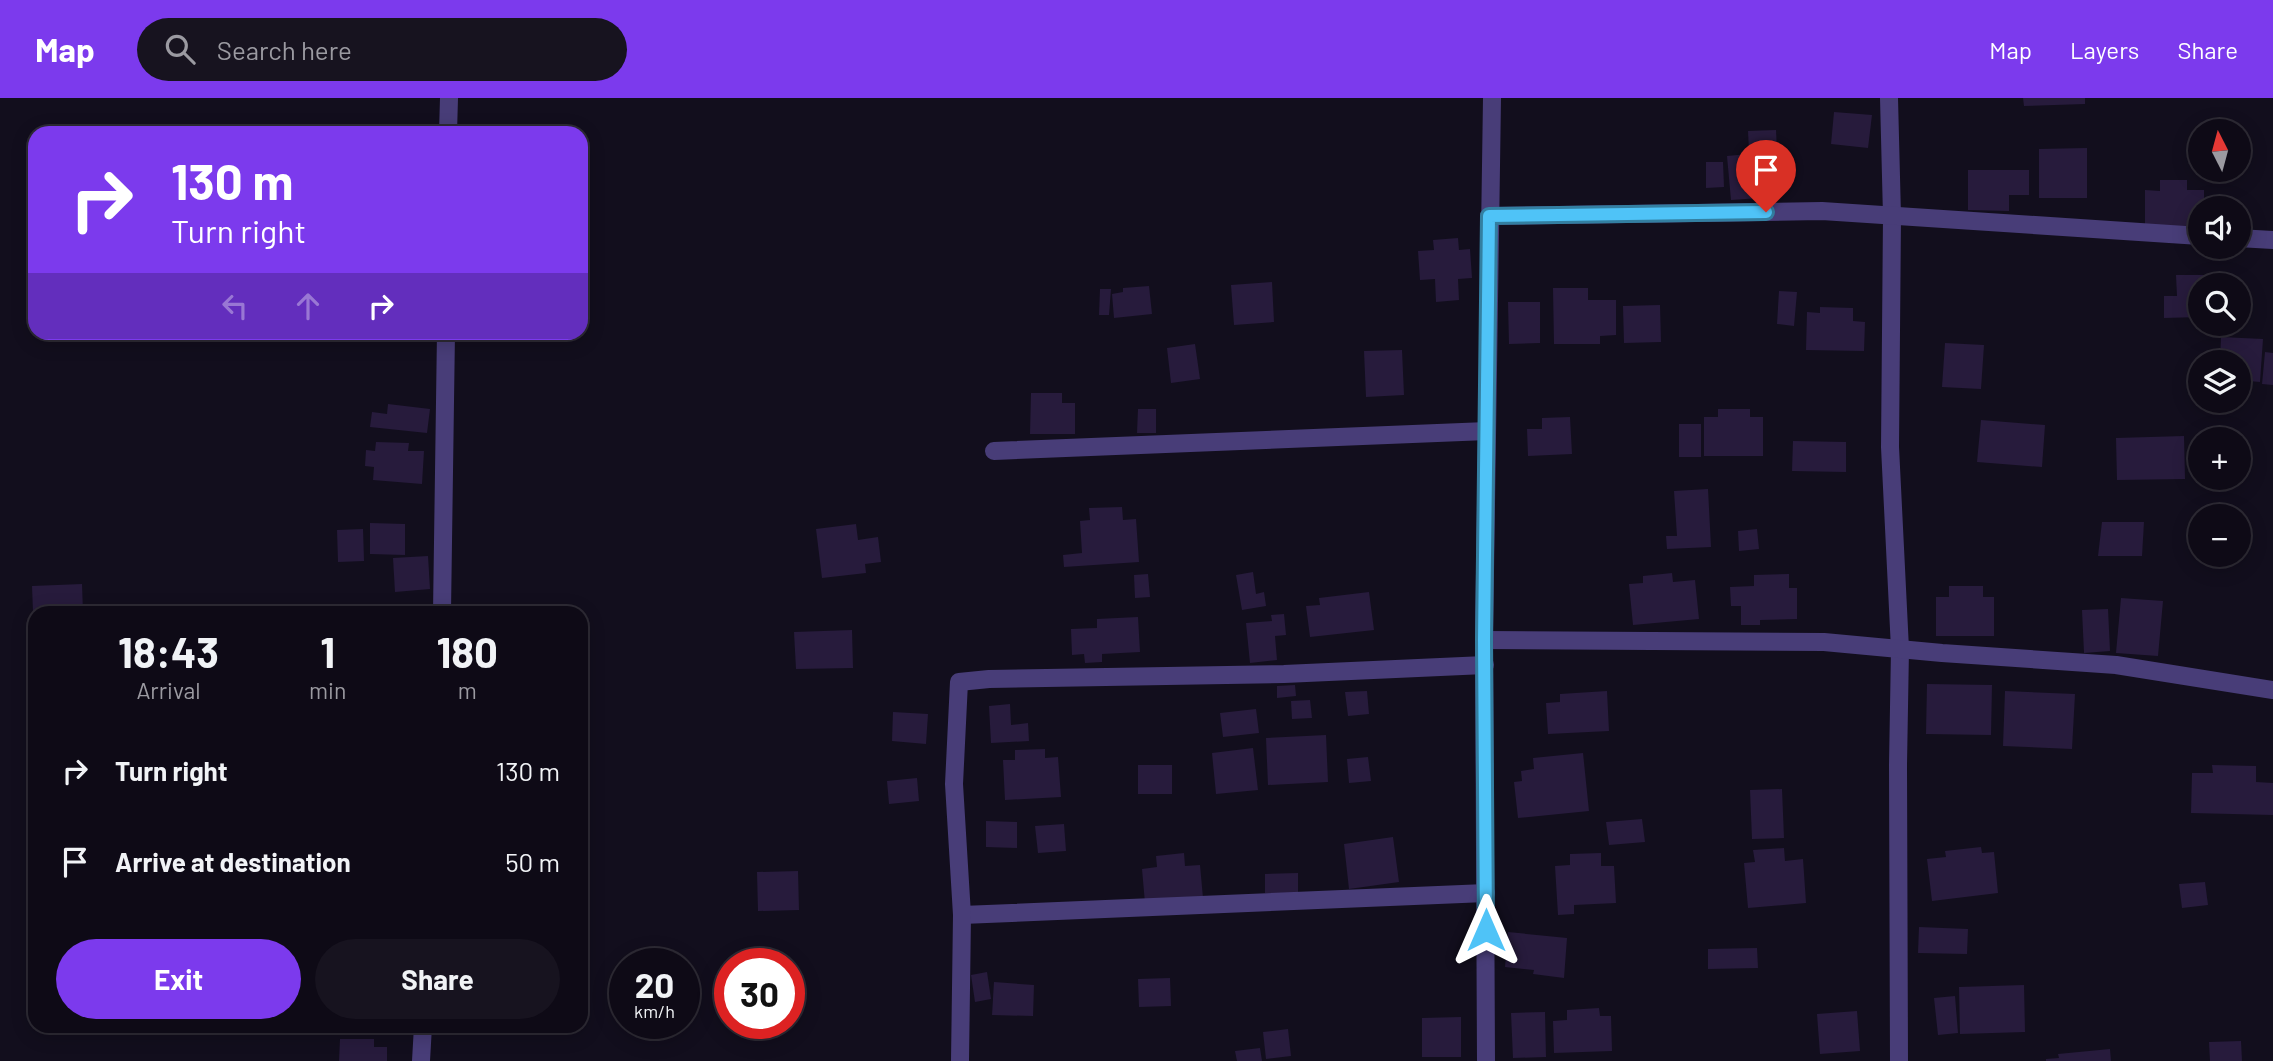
<!DOCTYPE html>
<html lang="en">
<head>
<meta charset="utf-8">
<style>
  body { margin:0; font-family:Barlow,sans-serif; background:#17131f; color:#f1f3f6; height:100vh; display:flex; flex-direction:column; font-size:26px; white-space:nowrap }
  * { box-sizing:border-box; margin:0 }
  p { font-size:23px; color:#9b9aa1 }
  .icon { flex:none; width:38px; height:38px; fill:none; stroke:currentColor; stroke-width:2; stroke-linecap:round; stroke-linejoin:round }
  .map { position:relative; flex:1; overflow:hidden }
  .sheet { position:absolute; left:28px; top:508px; width:560px; height:427px; display:flex; flex-direction:column; background:#0e0a16; border-radius:21px; box-shadow:0 4px 18px #0003,0 0 0 2px #2e2b35 }
  .sheet>* { flex:none }
  .hud { position:absolute; left:28px; top:28px; width:560px; height:214px; border-radius:21px; box-shadow:0 4px 18px #0003,0 0 0 2px #2e2b35; background:#7c3aed; color:#fff; overflow:hidden }
  .needle { width:46px; rotate:354deg }
  .buttons { position:absolute; left:2188px; top:21px; display:grid; gap:14px }
  .buttons a { display:grid; place-items:center; width:63px; height:63px; border-radius:50%; background:#0e0a16; box-shadow:0 4px 18px #0003,0 0 0 2px #2e2b35; font-size:35px }
  .speed { position:absolute; left:609px; top:850px; display:flex; gap:14px; font-size:35px; font-weight:700; text-align:center }
  .speed>* { display:grid; place-content:center; width:91px; height:91px; border-radius:50%; background:#0e0a16; box-shadow:0 4px 18px #0003,0 0 0 2px #2e2b35; line-height:1 }
  .speed small { font-size:18px; font-weight:400 }
  .speed .limit { border:10px solid #d22; background:#fff; color:#111 }
  .pin { position:absolute; display:grid; place-items:center; width:60px; height:60px; color:#fff; margin:-72px -30px; border-radius:50% 50% 50% 0; rotate:-45deg; box-shadow:0 0 7px #0007 }
  .pin .icon { rotate:45deg }
  .me { position:absolute; width:77px; margin:-38px; rotate:0deg; stroke-linejoin:round; filter:drop-shadow(0 0 5px #0008) }
  .turn { display:flex; align-items:center; gap:24px; height:147px; padding:0 28px; font-size:32px }
  .turn .icon { width:91px; height:91px; stroke-width:2.5 }
  .turn b { display:block; font-size:49px; line-height:60px }
  .lanes { display:flex; align-items:center; height:66px; padding:0 28px; background:#0003; justify-content:center; gap:35px; direction:ltr }
  .lanes .off { opacity:.35 }
  .eta { display:flex; justify-content:space-evenly; align-items:center; height:119px; text-align:center }
  .eta b { font-size:42px; font-weight:700; line-height:49px }
  .button { display:flex; gap:14px; margin-top:auto; padding:14px 28px }
  .button a { flex:1; height:80px; border-radius:42px; background:#7c3aed; color:#fff; font-size:28px; font-weight:700; line-height:80px; text-align:center }
  .button a+a { background:#17131f; color:#f1f3f6 }
  ul { padding:0; list-style:none }
  li { display:flex; align-items:center; gap:21px; height:91px; padding:0 28px }
  li div { flex:1 }
  li b { display:block; font-size:26px }
  li em { font-style:normal }
  header { display:flex; align-items:center; gap:42px; box-sizing:border-box; height:98px; padding:0 35px; background:#7c3aed; color:#fff }
  header strong { font-size:33px }
  nav { display:flex; gap:38px; margin-inline-start:auto; font-size:24px }
  .search { width:490px; height:63px; background:#17131f; display:flex; align-items:center; gap:18px; box-sizing:border-box; padding:0 24px; border-radius:38px; color:#9b9aa1; font-size:26px }
  .map>svg:first-child { display:block }
  .building { fill:#271b3c }
  .lines { fill:none; stroke-linecap:round; stroke-linejoin:round }
  .minor { stroke:#483d78; stroke-width:18 }
  .route-casing { stroke:#337fa1; stroke-width:18 }
  .route { stroke:#4fc3f7; stroke-width:12 }
</style>
</head>
<body>
<header>
<strong>Map</strong>
<div class="search"><svg class="icon" aria-label="search" viewBox="0 0 24 24"><circle cx="10" cy="10" r="6"/><path d="M15 15l6 6"/></svg>Search here</div>
<nav><a>Map</a><a>Layers</a><a>Share</a></nav>
</header>
<div class="map">
<svg width="2273" height="963" viewBox="0 0 2273 963">
  <rect width="100%" height="100%" fill="#120e1d"/>
  <g class="building">
    <path d="M2023,0h62v6l-61,2z"/>
    <path d="M1834,14l38,3 -4,33 -37,-4z"/>
    <path d="M1776,32l1,20 -28,1 -1,-20z"/>
    <path d="M2087,50v50h-48v-49z"/>
    <path d="M1759,55l1,15 13,-1 2,30 -44,3 -4,-44z"/>
    <path d="M1706,64h17l1,25 -18,1z"/>
    <path d="M1968,72h61v25h-20v16l-41,-1z"/>
    <path d="M2160,82h27v10h17v18h-4v21h-55v-39l15,1z"/>
    <path d="M1458,140l1,12 11,-1 2,29 -14,1 1,21 -23,2 -1,-23 -15,1 -2,-29 16,-1 -1,-10z"/>
    <path d="M2176,177h45v10h-21v32l-36,1v-22h13z"/>
    <path d="M1272,184l2,40 -40,3 -3,-40z"/>
    <path d="M1149,188l3,28 -38,4 -2,-24 11,-2v-4z"/>
    <path d="M1553,190h35v12h28v35l-16,1v8h-46z"/>
    <path d="M1100,191h11l-2,26h-10z"/>
    <path d="M1779,193l18,1 -3,34 -17,-2z"/>
    <path d="M1508,204h32v41l-31,1z"/>
    <path d="M1660,207l1,37 -37,1 -1,-37z"/>
    <path d="M1820,209l33,1v13l12,1 -1,29 -58,-1 1,-38 13,1z"/>
    <path d="M2221,239l42,2 -3,43 -22,-2v-18h-18z"/>
    <path d="M1945,245l39,2 -3,44 -39,-2z"/>
    <path d="M1195,246l5,35 -29,4 -4,-35z"/>
    <path d="M1402,252l2,45 -38,2 -2,-46z"/>
    <path d="M2265,254l8,1v32l-11,-1z"/>
    <path d="M1031,295h31v10h13v31h-45z"/>
    <path d="M388,306l42,5 -3,24 -57,-6 2,-15 15,2z"/>
    <path d="M1138,311h18v24h-19z"/>
    <path d="M1718,311h32v8h13v39h-59v-39h14z"/>
    <path d="M1570,319l2,37 -44,2 -1,-27h15v-11z"/>
    <path d="M1981,322l64,5 -3,42 -65,-5z"/>
    <rect x="1679" y="326" width="22" height="33"/>
    <path d="M2184,338l1,43 -68,1 -1,-42z"/>
    <path d="M1793,343l53,1v30l-54,-1z"/>
    <path d="M376,344l33,1 -1,8h16l-2,33 -49,-4 1,-13 -9,-1 1,-16 9,1z"/>
    <path d="M1708,391l3,58 -44,2 -1,-13h11l-3,-45z"/>
    <path d="M1122,409l1,13 13,-1 3,43 -75,5 -1,-12 19,-2 -2,-32 10,-1 -1,-12z"/>
    <path d="M2102,424h42l-2,34h-44z"/>
    <path d="M370,425l35,1v31l-35,-1z"/>
    <path d="M856,426l2,16 20,-3 3,25 -16,2 1,9 -44,5 -6,-49z"/>
    <path d="M363,431l1,32 -26,1 -1,-32z"/>
    <path d="M1757,431l2,20 -20,2 -1,-20z"/>
    <path d="M428,458l2,33 -35,3 -2,-34z"/>
    <path d="M1253,474l3,22 8,-2 2,14 -24,4 -6,-35z"/>
    <path d="M1672,475l1,9 22,-2 4,39 -66,6 -4,-41 14,-1v-7z"/>
    <path d="M1148,476l2,23 -15,1 -1,-23z"/>
    <path d="M1789,476v14h8v31l-37,1v5h-19v-19h-10l-1,-19 24,-1v-11z"/>
    <path d="M82,486l1,28h-50l-1,-26z"/>
    <path d="M1949,488h34v11h11v39h-58v-39h13z"/>
    <path d="M1369,494l5,38 -64,7 -4,-31 14,-1 -1,-7z"/>
    <path d="M2121,500l42,3 -5,55 -42,-3z"/>
    <path d="M2108,511l2,42 -26,2 -2,-43z"/>
    <path d="M1284,516l2,21 -11,1 2,24 -27,3 -4,-40 26,-2 -1,-6z"/>
    <path d="M1138,519l2,35 -38,2v8l-17,1 -1,-9 -12,1 -1,-26 26,-1v-9z"/>
    <path d="M852,532l1,38 -57,1 -2,-37z"/>
    <path d="M1927,586l65,1 -1,50 -65,-1z"/>
    <path d="M1295,587l1,11 -19,2v-12z"/>
    <path d="M1367,593l2,23 -21,2 -3,-24z"/>
    <path d="M1607,593l2,40 -61,3 -2,-31 14,-1v-8z"/>
    <path d="M2005,593l70,3 -3,55 -69,-3z"/>
    <path d="M1310,602l2,18 -20,1 -1,-18z"/>
    <path d="M1010,606l1,21 17,-2 1,18 -38,2 -2,-37z"/>
    <path d="M1256,611l3,24 -36,4 -3,-24z"/>
    <path d="M893,614l35,2 -2,30 -34,-3z"/>
    <path d="M1326,637l2,47 -60,3 -2,-47z"/>
    <path d="M1253,650l5,42 -42,4 -4,-41z"/>
    <path d="M1045,651v9l13,-1 3,40 -56,3 -2,-40h12v-10z"/>
    <path d="M1583,655l6,58 -71,7 -4,-36 8,-1 -1,-10 13,-2 -1,-11z"/>
    <path d="M1368,659l3,24 -22,2 -2,-24z"/>
    <rect x="1138" y="667" width="34" height="29"/>
    <path d="M2212,667l44,1v16l17,1v32l-82,-2 1,-40h21z"/>
    <path d="M917,680l2,23 -30,3 -2,-23z"/>
    <path d="M1782,691l2,49 -32,1 -2,-49z"/>
    <path d="M1642,721l3,23 -36,3 -3,-23z"/>
    <path d="M986,723l31,1v26l-31,-1z"/>
    <path d="M1064,726l2,27 -28,2 -3,-27z"/>
    <path d="M1393,739l6,45 -50,7 -5,-45z"/>
    <path d="M1981,749l1,6 12,-1 4,41 -66,8 -5,-42 19,-2 -1,-6z"/>
    <path d="M1784,750l1,13 18,-2 3,44 -58,5 -4,-45 11,-1 -2,-12z"/>
    <path d="M1184,755l1,13 15,-1 3,33 -58,5 -3,-34 15,-2 -1,-11z"/>
    <path d="M1601,755v13h13l2,37 -42,2v9l-16,1 -3,-49 15,-1v-11z"/>
    <path d="M798,773l1,39 -41,1 -1,-39z"/>
    <path d="M1298,775v20h-33v-19z"/>
    <path d="M2205,784l3,23 -26,3 -3,-24z"/>
    <path d="M1919,829l49,2 -1,25 -49,-1z"/>
    <path d="M1508,834l59,6 -3,40 -31,-4 1,-4 -29,-3z"/>
    <path d="M1757,850l1,20 -50,1v-20z"/>
    <path d="M987,874l4,27 -16,3 -4,-27z"/>
    <path d="M1170,880l1,28 -32,1 -1,-28z"/>
    <path d="M994,884l40,3 -1,31 -41,-1z"/>
    <path d="M2024,887l1,47 -65,2 -1,-47z"/>
    <path d="M1955,898l3,37 -20,2 -4,-37z"/>
    <path d="M1599,910l1,8h11l1,35 -58,2 -1,-32 14,-1v-10z"/>
    <path d="M1857,913l3,40 -40,3 -3,-40z"/>
    <path d="M1545,914l1,45 -33,1 -2,-45z"/>
    <path d="M1461,919v40h-39v-39z"/>
    <path d="M1288,931l3,27 -25,3 -3,-27z"/>
    <path d="M340,941h34v8h13v14h-48z"/>
    <path d="M2241,943l1,20h-32l-1,-19z"/>
    <path d="M1260,950l2,13h-25l-2,-10z"/>
    <path d="M2110,951l1,12h-65v-2l13,-1 -1,-4z"/>
  </g>
  <g class="lines">
    <g class="minor">
      <path d="M1889,0l3,118 -2,231 10,202 -2,116 1,296"/>
      <path d="M448,35l1,-35"/>
      <path d="M1489,118l333,-5 378,25"/>
      <path d="M2238,140l35,2"/>
      <path d="M994,353l493,-20"/>
      <path d="M442,514l4,-280"/>
      <path d="M1484,542l340,2 118,11 174,12 157,25"/>
      <path d="M962,817l524,-22"/>
      <path d="M421,963l2,-35"/>
      <path d="M960,963l2,-146 -8,-131 5,-102 30,-3 295,-5 201,-9"/>
      <path d="M1486,963l-2,-421 8,-542"/>
    </g>
  </g>
  <g class="lines">
    <g class="route-casing">
      <path id="route" d="M1486,832l-2,-290 5,-424 277,-4"/>
    </g>
    <use href="#route" class="route"/>
  </g>
</svg>
<div class="buttons">
<a><svg class="needle" viewBox="-14 -14 28 28"><path d="M0-13l5 13h-10z" fill="#e53935"/><path d="M0 13l5-13h-10z" fill="#9b9aa1"/></svg></a>
<a><svg class="icon" aria-label="sound" viewBox="0 0 24 24"><path d="M4 9h4l5-4v14l-5-4H4zM17 9q2 3 0 6"/></svg></a>
<a><svg class="icon" aria-label="search" viewBox="0 0 24 24"><circle cx="10" cy="10" r="6"/><path d="M15 15l6 6"/></svg></a>
<a><svg class="icon" aria-label="layers" viewBox="0 0 24 24"><path d="M12 4l9 5-9 5-9-5zM3 14l9 5 9-5"/></svg></a>
<a>+</a>
<a>−</a>
</div>
<div class="speed"><div>20<small>km/h</small></div><div class="limit">30</div></div>
<div class="pin" style="left:1766px;top:114px;background:#d93025"><svg class="icon" aria-label="arrive" viewBox="0 0 24 24"><path d="M6 21V4h12l-3 4 3 4H6"/></svg></div>
<svg class="me" style="left:1486px;top:832px" viewBox="-20 -20 40 40"><path d="M0-17L14 15 0 8-14 15z" fill="#4fc3f7" stroke="#fff" stroke-width="4"/></svg>
<div class="hud">
<div class="turn"><svg class="icon" aria-label="right" viewBox="0 0 24 24"><path d="M7 20v-9h11M14 6l5 5-5 5"/></svg><div><b>130 m</b>Turn right</div></div>
<div class="lanes"><svg class="icon off" aria-label="left" viewBox="0 0 24 24"><path d="M17 20v-9H6M10 6l-5 5 5 5"/></svg><svg class="icon off" aria-label="ahead" viewBox="0 0 24 24"><path d="M12 20V5M6 11l6-6 6 6"/></svg><svg class="icon" aria-label="right" viewBox="0 0 24 24"><path d="M7 20v-9h11M14 6l5 5-5 5"/></svg></div>
</div>
<section class="sheet">
<div class="eta">
<div><b>18:43</b><p>Arrival</p></div>
<div><b>1</b><p>min</p></div>
<div><b>180</b><p>m</p></div>
</div>
<ul>
<li><svg class="icon" aria-label="right" viewBox="0 0 24 24"><path d="M7 20v-9h11M14 6l5 5-5 5"/></svg><div><b>Turn right</b></div><em>130 m</em></li>
<li><svg class="icon" aria-label="arrive" viewBox="0 0 24 24"><path d="M6 21V4h12l-3 4 3 4H6"/></svg><div><b>Arrive at destination</b></div><em>50 m</em></li>
</ul>
<div class="button"><a>Exit</a><a>Share</a></div>
</section>
</div>
</body>
</html>
